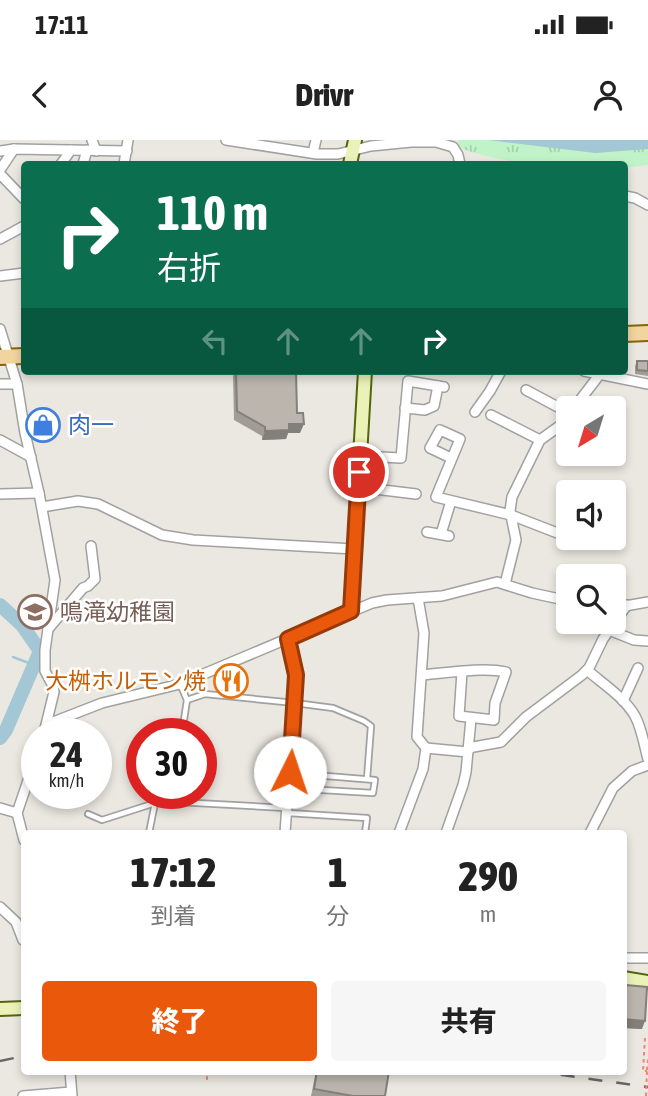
<!DOCTYPE html>
<html lang="ja">
<head>
<meta charset="utf-8">
<style>
  body { margin:0; font-family:"Asap Condensed","Noto Sans JP",sans-serif; background:#f6f6f6; color:#222; height:100vh; display:flex; flex-direction:column; font-size:26px; white-space:nowrap }
  * { box-sizing:border-box; margin:0 }
  p { font-size:23px; color:#767676 }
  .icon { flex:none; width:38px; height:38px; fill:none; stroke:currentColor; stroke-width:2; stroke-linecap:round; stroke-linejoin:round }
  .map { position:relative; flex:1; overflow:hidden }
  .details { position:absolute; left:21px; top:690px; width:606px; height:245px; display:flex; flex-direction:column; background:#fff; border-radius:7px; box-shadow:0 4px 10px #0003 }
  .details>* { flex:none }
  .top-card { position:absolute; left:21px; top:21px; width:607px; height:214px; border-radius:7px; box-shadow:0 4px 10px #0003; background:#0b6e4f; color:#fff; overflow:hidden }
  .needle { width:46px; rotate:218deg }
  .buttons { position:absolute; left:556px; top:256px; display:grid; gap:14px }
  .buttons a { display:grid; place-items:center; width:70px; height:70px; border-radius:7px; background:#fff; box-shadow:0 4px 10px #0003; font-size:35px }
  .speed { position:absolute; left:21px; top:578px; display:flex; gap:14px; font-size:35px; font-weight:700; text-align:center }
  .speed>* { display:grid; place-content:center; width:91px; height:91px; border-radius:50%; background:#fff; box-shadow:0 4px 10px #0003; line-height:1 }
  .speed small { font-size:18px; font-weight:400 }
  .speed .limit { border:10px solid #d22; background:#fff; color:#111 }
  .pin { position:absolute; display:grid; place-items:center; width:60px; height:60px; color:#fff; margin:-30px; border:4px solid #fff; border-radius:50%; box-shadow:0 2px 7px #0007 }
  .me { position:absolute; width:77px; margin:-38px; rotate:4deg; stroke-linejoin:round; filter:drop-shadow(0 0 5px #0008) }
  .turn { display:flex; align-items:center; gap:24px; height:147px; padding:0 21px; font-size:32px }
  .turn .icon { width:91px; height:91px; stroke-width:2.5 }
  .turn b { display:block; font-size:49px; line-height:60px }
  .lanes { display:flex; align-items:center; height:66px; padding:0 21px; background:#0003; justify-content:center; gap:35px; direction:ltr }
  .lanes .off { opacity:.35 }
  .eta { display:flex; justify-content:space-evenly; align-items:center; height:119px; text-align:center }
  .eta b { font-size:42px; font-weight:800; line-height:49px }
  .primary-button { display:flex; gap:14px; margin-top:auto; padding:14px 21px }
  .primary-button a { flex:1; height:80px; border-radius:7px; background:#ea580c; color:#fff; font-size:28px; font-weight:800; line-height:80px; text-align:center }
  .primary-button a+a { background:#f6f6f6; color:#222 }
  .status { display:flex; justify-content:space-between; align-items:center; height:49px; padding:0 35px; background:#fff; direction:ltr }
  .status svg { height:19px; fill:currentColor }
  header { display:flex; justify-content:space-between; align-items:center; height:91px; padding:0 21px; background:#fff; font-size:32px; font-weight:800 }
  .map>svg:first-child { display:block }
  .park { fill:url(#park-tufts) }
  .water { fill:#a4c7d5 }
  .lines { fill:none; stroke-linecap:round; stroke-linejoin:round }
  .stream { stroke:#a4c7d5; stroke-width:2.5 }
  .river { stroke:#a4c7d5; stroke-width:14 }
  .lane-casing { stroke:#a1a1a1; stroke-width:8 }
  .street-casing { stroke:#a1a1a1; stroke-width:12 }
  .secondary-casing { stroke:#55650e; stroke-width:16 }
  .primary-casing { stroke:#83650d; stroke-width:18 }
  .path { stroke:#ec8771; stroke-width:2; stroke-dasharray:3.5 3.5; stroke-linecap:butt }
  .lane { stroke:#fff; stroke-width:4.5 }
  .street { stroke:#fff; stroke-width:9 }
  .secondary { stroke:#ebf2b8; stroke-width:12 }
  .primary { stroke:#f2d49f; stroke-width:14 }
  .rail { stroke:#686868; stroke-width:2.5; stroke-dasharray:14 14; stroke-linecap:butt }
  .path-bridge { stroke:#ec8771; stroke-width:2; stroke-dasharray:3.5 3.5; stroke-linecap:butt }
  .wall { fill:#a19c96 }
  .shaded-wall { fill:#837f7a }
  .building { fill:#bbb5ae; stroke:#837f7a; stroke-width:2 }
  .route-casing { stroke:#983908; stroke-width:18 }
  .route { stroke:#ea580c; stroke-width:12 }
  .labels { text-anchor:middle; stroke-width:5; stroke-linejoin:round; paint-order:stroke }
  .shop-label { font-size:23px; fill:#366cbe; stroke:#fff; text-anchor:start }
  .education-label { font-size:23px; fill:#785e54; stroke:#fff; text-anchor:start }
  .food-label { font-size:23px; fill:#c56008; stroke:#fff; text-anchor:end }
</style>
</head>
<body>
<div class="status"><b>17:11</b><svg viewBox="0 0 49 12"><path d="M0 12V9h3v3zM5 12V6h3v6zM10 12V3h3v9zM15 12V0h3v12zM26 1h20v11H26zM47 4h2v5h-2z"/></svg></div>
<header><svg class="icon" aria-label="back" viewBox="0 0 24 24"><path d="M15 5l-7 7 7 7"/></svg>Drivr<svg class="icon" aria-label="person" viewBox="0 0 24 24"><circle cx="12" cy="8" r="4"/><path d="M4 21q1-7 8-7t8 7"/></svg></header>
<div class="map">
<svg width="648" height="956" viewBox="0 0 648 956">
  <defs>
    <pattern id="park-tufts" width="24" height="20" patternUnits="userSpaceOnUse" patternTransform="scale(1.75)"><rect width="24" height="20" fill="#c0f3c8"/><path d="M3 7l-1-3M5 7V3M7 7l1-3M15 17l-1-3M17 17v-4M19 17l1-3" fill="none" stroke="#a4d0ab"/></pattern>
  </defs>
  <rect width="100%" height="100%" fill="#ebe8e1"/>
  <path class="park" d="M458,0h190v25l-23,3v-4c-58,0 -113,5 -167,-17z"/>
  <path class="water" d="M488,0h160v9l-53,4z"/>
  <g class="lines">
    <path class="stream" d="M13,517l21,8"/>
    <path class="river" d="M0,465l22,20 18,26 -34,79 -6,8"/>
    <g class="lane-casing">
      <g id="lane">
        <path d="M180,544l7,16 -5,33"/>
        <path d="M187,560l18,-6 90,9 38,5 31,13 7,5 -4,53"/>
        <path d="M288,648l85,5 2,-13 -85,-7"/>
        <path d="M159,661l127,7"/>
        <path d="M288,673l79,5 -2,15"/>
        <path d="M88,674l14,6 53,-17 11,-10"/>
        <path d="M149,693l6,-30"/>
      </g>
    </g>
    <g class="street-casing">
      <g id="street">
        <path d="M92,0l4,11"/>
        <path d="M226,0l91,14h21l33,-8 40,-4h25l17,5 5,8 2,9"/>
        <path d="M0,11l14,-2 113,2"/>
        <path d="M313,13l3,-13"/>
        <path d="M61,24l10,-14"/>
        <path d="M83,24l4,-14"/>
        <path d="M124,24l4,-24"/>
        <path d="M0,30l14,-21"/>
        <path d="M0,34l24,25"/>
        <path d="M625,56l10,2 13,7"/>
        <path d="M0,99l24,-13"/>
        <path d="M0,136l24,-3"/>
        <path d="M0,189l17,55 8,49 14,60 16,87 -10,70v21l8,15 1,6 -10,41"/>
        <path d="M584,231l64,13"/>
        <path d="M0,244h17"/>
        <path d="M526,250l43,23"/>
        <path d="M405,268l20,2 9,-4 4,-20"/>
        <path d="M574,268l26,-34"/>
        <path d="M475,272l15,-21 11,-20"/>
        <path d="M491,275l49,25"/>
        <path d="M0,300l31,17"/>
        <path d="M360,316l41,2 7,-77 36,6"/>
        <path d="M451,318l-21,-10 10,-18 20,9 -24,58 75,18 54,21"/>
        <path d="M358,347l58,7"/>
        <path d="M0,354l39,-1"/>
        <path d="M42,367l36,-6 20,3 64,31 31,5 161,9"/>
        <path d="M427,392l22,4"/>
        <path d="M441,394l10,-33"/>
        <path d="M505,444l11,-44 -6,-29 2,-14 28,-57 21,-15 8,-10"/>
        <path d="M418,458l6,35 -7,104 9,11 42,4"/>
        <path d="M614,468l34,-6"/>
        <path d="M48,489l35,-41 5,-2 7,-7 -4,-33"/>
        <path d="M609,490l25,10 14,1"/>
        <path d="M587,530c16,14 37,27 48,46 7,13 9,29 13,43"/>
        <path d="M422,535c24,-2 61,-8 84,-3l-11,31 -1,17 -35,-4 3,-44"/>
        <path d="M623,561l15,-33"/>
        <path d="M48,584l54,-21 78,-19 192,-81 15,-3 55,-4 55,-14 35,11 37,8"/>
        <path d="M468,608l33,-6 25,-25 56,-42 7,-7 14,-29 24,-34"/>
        <path d="M0,668l17,5"/>
        <path d="M285,693l11,-158 -8,-36"/>
        <path d="M399,693l24,-64 3,-21"/>
        <path d="M446,693l17,-48 3,-13 5,-53"/>
        <path d="M590,693l23,-45 19,-17 16,-6"/>
        <path d="M24,700l-7,-27 20,-59"/>
        <path d="M0,767l16,15 7,18"/>
        <path d="M623,818h25"/>
        <path d="M70,931l2,25"/>
        <path d="M23,956l48,-4"/>
      </g>
    </g>
    <g class="secondary-casing">
      <g id="secondary">
        <path d="M350,24l5,-24"/>
        <path d="M351,471l14,-240"/>
        <path d="M623,838l25,4"/>
        <path d="M0,869l24,-1"/>
      </g>
    </g>
    <g class="primary-casing">
      <g id="primary">
        <path d="M625,194l23,-1"/>
        <path d="M0,217l24,-1"/>
      </g>
    </g>
    <g class="path">
      <path d="M645,898l-2,33h4"/>
      <path d="M647,930l1,-11"/>
      <path d="M128,931h28"/>
      <path d="M203,931l4,4v8"/>
    </g>
    <use href="#lane" class="lane"/>
    <use href="#street" class="street"/>
    <use href="#secondary" class="secondary"/>
    <use href="#primary" class="primary"/>
    <g class="rail">
      <path d="M0,921l24,-5"/>
      <path d="M533,931l115,16"/>
    </g>
    <path class="path-bridge" d="M646,956l1,-25"/>
  </g>
  <g class="wall">
    <path d="M637,221h11v15l-13,-2v-8z"/>
    <path d="M235,231h63v1h-2l1,41 3,20h-12l-2,6 -24,1v-4l-28,-16 -1,-44z"/>
    <path d="M626,845l16,44 -19,-1v-35z"/>
    <path d="M316,931h73l-4,25h-74z"/>
  </g>
  <g class="shaded-wall">
    <path d="M289,284h15l-4,9h-12l-2,6 -24,1 3,-9z"/>
    <path d="M623,879l22,2 -3,8 -19,-1z"/>
  </g>
  <g class="building">
    <path d="M625,201h1l1,20h-2z"/>
    <path d="M637,221h11v10l-11,-1z"/>
    <path d="M236,231h60l1,42h6l1,11h-15v6l-24,1v-4l-28,-16z"/>
    <path d="M626,845l21,2 -2,34 -22,-2v-14h1z"/>
    <path d="M317,931h72l-4,25h-32l-39,-7z"/>
  </g>
  <g class="lines">
    <g class="route-casing">
      <path id="route" d="M290,632l6,-97 -8,-36 63,-28 8,-139"/>
    </g>
    <use href="#route" class="route"/>
  </g>
  <defs>
    <g id="shop-ring" transform="scale(1.75)"><circle r="9.5" fill="#fff" stroke="#3f7fe0" stroke-width="1.5"/><path d="M-5-2.5h2.3a2.7 3.5 0 0 1 5.4 0H5L5.5 6h-11ZM-1.5-2.5h3a1.5 2.3 0 0 0-3 0Z" fill="#3f7fe0"/></g>
    <g id="school-ring" transform="scale(1.75)"><circle r="9.5" fill="#fff" stroke="#8d6e63" stroke-width="1.5"/><path d="M0-5L7-2L0 1L-7-2ZM-4 1L0 2.5L4 1V4Q0 6-4 4Z" fill="#8d6e63"/></g>
    <g id="restaurant-ring" transform="scale(1.75)"><circle r="9.5" fill="#fff" stroke="#e8710a" stroke-width="1.5"/><path d="M-5-6h1v4h1v-4h1v4h1v-4h1v5L-1.5 .5V6h-2V.5L-5-1ZM5-6V6H3V1.5H1.5Q1.5-4 5-6Z" fill="#e8710a"/></g>
  </defs>
  <g fill-rule="evenodd">
    <use href="#shop-ring" x="43" y="285"/>
    <use href="#school-ring" x="35" y="472"/>
    <use href="#restaurant-ring" x="231" y="541"/>
  </g>
  <g class="labels">
    <g class="shop-label">
      <text x="68" y="293">肉一</text>
    </g>
    <g class="education-label">
      <text x="60" y="480">鳴滝幼稚園</text>
    </g>
    <g class="food-label">
      <text x="206" y="549">大桝ホルモン焼</text>
    </g>
  </g>
</svg>
<div class="buttons">
<a><svg class="needle" viewBox="-14 -14 28 28"><path d="M0-13l5 13h-10z" fill="#e53935"/><path d="M0 13l5-13h-10z" fill="#767676"/></svg></a>
<a><svg class="icon" aria-label="sound" viewBox="0 0 24 24"><path d="M4 9h4l5-4v14l-5-4H4zM17 9q2 3 0 6"/></svg></a>
<a><svg class="icon" aria-label="search" viewBox="0 0 24 24"><circle cx="10" cy="10" r="6"/><path d="M15 15l6 6"/></svg></a>
</div>
<div class="speed"><div>24<small>km/h</small></div><div class="limit">30</div></div>
<div class="pin" style="left:359px;top:332px;background:#d93025"><svg class="icon" aria-label="arrive" viewBox="0 0 24 24"><path d="M6 21V4h12l-3 4 3 4H6"/></svg></div>
<svg class="me" style="left:290px;top:632px" viewBox="-20 -20 40 40"><circle r="19" fill="#fff"/><path d="M0-13L10 11 0 6-10 11z" fill="#ea580c"/></svg>
<div class="top-card">
<div class="turn"><svg class="icon" aria-label="right" viewBox="0 0 24 24"><path d="M7 20v-9h11M14 6l5 5-5 5"/></svg><div><b>110 m</b>右折</div></div>
<div class="lanes"><svg class="icon off" aria-label="left" viewBox="0 0 24 24"><path d="M17 20v-9H6M10 6l-5 5 5 5"/></svg><svg class="icon off" aria-label="ahead" viewBox="0 0 24 24"><path d="M12 20V5M6 11l6-6 6 6"/></svg><svg class="icon off" aria-label="ahead" viewBox="0 0 24 24"><path d="M12 20V5M6 11l6-6 6 6"/></svg><svg class="icon" aria-label="right" viewBox="0 0 24 24"><path d="M7 20v-9h11M14 6l5 5-5 5"/></svg></div>
</div>
<section class="details">
<div class="eta">
<div><b>17:12</b><p>到着</p></div>
<div><b>1</b><p>分</p></div>
<div><b>290</b><p>m</p></div>
</div>
<div class="primary-button"><a>終了</a><a>共有</a></div>
</section>
</div>
</body>
</html>
